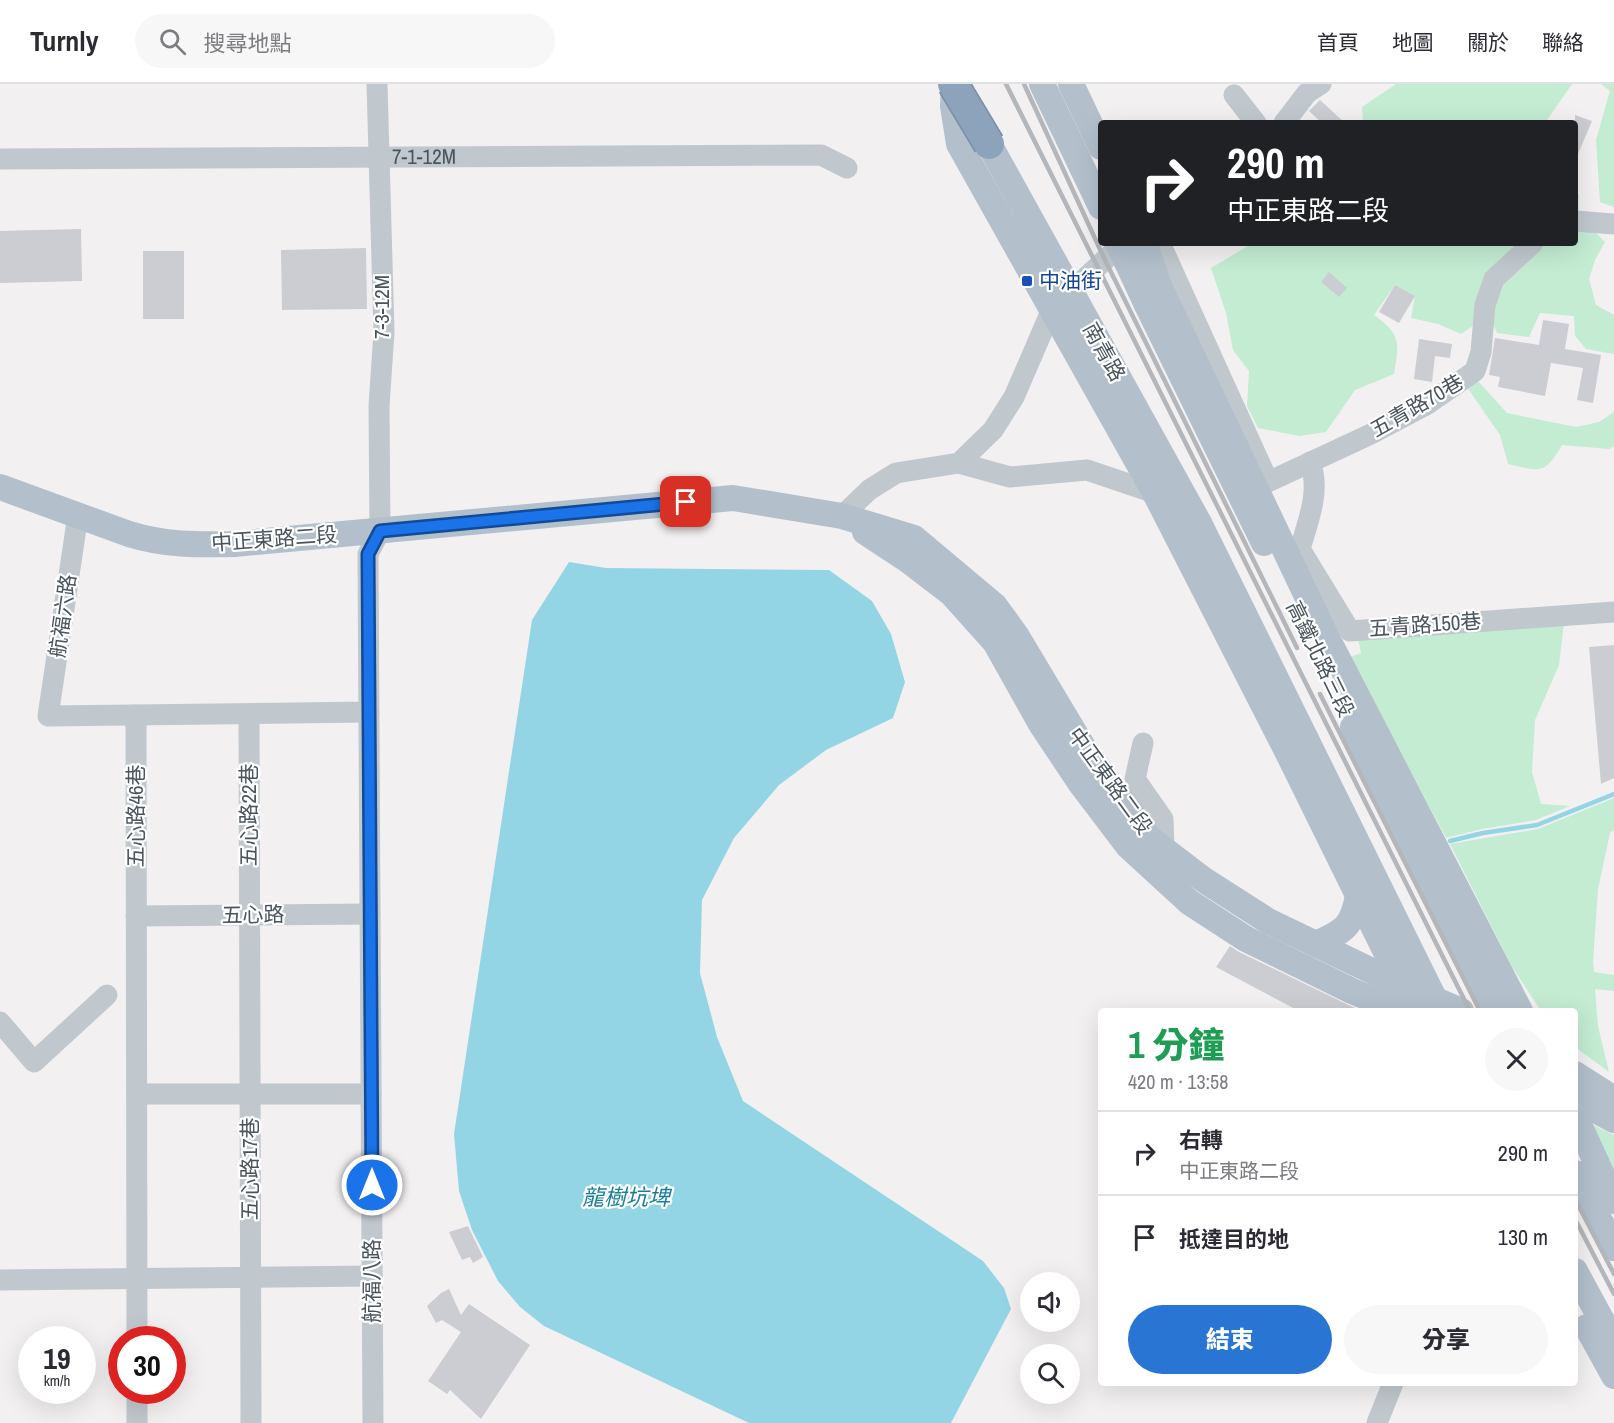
<!DOCTYPE html>
<html lang="zh-TW">
<head>
<meta charset="utf-8">
<style>
  body { margin:0; font-family:"Archivo Narrow","Noto Sans TC",sans-serif; background:#f7f7f7; color:#2b2b33; height:100vh; display:flex; flex-direction:column; font-size:22px; white-space:nowrap }
  * { box-sizing:border-box; margin:0 }
  p { font-size:20px; color:#7c7c81 }
  .icon { flex:none; width:33px; height:33px; fill:none; stroke:currentColor; stroke-width:2; stroke-linecap:round; stroke-linejoin:round }
  .map { position:relative; flex:1; overflow:hidden }
  .drawer { position:absolute; left:1098px; top:924px; width:480px; height:378px; display:flex; flex-direction:column; background:#fff; border-radius:6px; box-shadow:0 6px 24px #0002 }
  .drawer>* { flex:none }
  .hud { position:absolute; left:1098px; top:36px; width:480px; height:126px; border-radius:6px; box-shadow:0 6px 24px #0002; background:#202124; color:#fff; overflow:hidden }
  .tools { position:absolute; left:1020px; top:1188px; display:grid; gap:12px }
  .tools a { display:grid; place-items:center; width:60px; height:60px; border-radius:50%; background:#fff; box-shadow:0 6px 24px #0002; font-size:30px }
  .speed { position:absolute; left:18px; top:1242px; display:flex; gap:12px; font-size:30px; font-weight:700; text-align:center }
  .speed>* { display:grid; place-content:center; width:78px; height:78px; border-radius:50%; background:#fff; box-shadow:0 6px 24px #0002; line-height:1 }
  .speed small { font-size:15px; font-weight:400 }
  .speed .limit { border:9px solid #d22; background:#fff; color:#111 }
  .pin { position:absolute; display:grid; place-items:center; width:51px; height:51px; color:#fff; margin:-26px; border-radius:12px; box-shadow:0 3px 9px #0006 }
  .me { position:absolute; width:66px; margin:-33px; rotate:0deg; stroke-linejoin:round; filter:drop-shadow(0 0 4px #0008) }
  .turn { display:flex; align-items:center; gap:21px; height:126px; padding:0 30px; font-size:27px }
  .turn .icon { width:78px; height:78px; stroke-width:2.5 }
  .turn b { display:block; font-size:42px; line-height:51px }
  .round { display:grid; place-items:center; flex:none; width:63px; height:63px; border-radius:32px; background:#f7f7f7 }
  .head { display:flex; align-items:center; justify-content:space-between; height:102px; padding:0 30px }
  h1 { font-size:36px; font-weight:800; line-height:45px; color:#1e9e55 }
  .action { display:flex; gap:12px; margin-top:auto; padding:12px 30px }
  .action a { flex:1; height:69px; border-radius:36px; background:#2975d4; color:#fff; font-size:24px; font-weight:800; line-height:69px; text-align:center }
  .action a+a { background:#f7f7f7; color:#2b2b33 }
  ul { padding:0; list-style:none }
  li { display:flex; align-items:center; gap:18px; height:84px; padding:0 30px; border-top:2px solid #e1e1e2 }
  li div { flex:1 }
  li b { display:block; font-size:22px }
  li em { font-style:normal }
  header { display:flex; align-items:center; gap:36px; box-sizing:border-box; height:84px; padding:0 30px; background:#fff; border-bottom:2px solid #e1e1e2 }
  header strong { font-size:28px }
  nav { display:flex; gap:33px; margin-inline-start:auto; font-size:21px }
  .search { width:420px; height:54px; background:#f7f7f7; display:flex; align-items:center; gap:15px; box-sizing:border-box; padding:0 21px; border-radius:33px; color:#7c7c81; font-size:22px }
  .map>svg:first-child { display:block }
  .green { fill:#c3ecd3 }
  .water { fill:#94d5e5 }
  .lines { fill:none; stroke-linecap:round; stroke-linejoin:round }
  .stream { stroke:#94d5e5; stroke-width:4.5 }
  .building { fill:#cbcdd2 }
  .minor { stroke:#c0c8ce; stroke-width:21 }
  .major { stroke:#b3c0cc; stroke-width:26 }
  .rail { stroke:#b3b6ba; stroke-width:4.5 }
  .highway-bridge-casing { stroke:#788ea6; stroke-width:33; stroke-linecap:butt }
  .major-bridge { stroke:#b3c0cc; stroke-width:26 }
  .highway-bridge { stroke:#8ca3bb; stroke-width:30 }
  .route-casing { stroke:#114b97; stroke-width:15 }
  .route { stroke:#1a73e8; stroke-width:10 }
  .transit-dot { fill:#1a4fb4; stroke:#fff; stroke-width:2 }
  .labels { text-anchor:middle; stroke-width:4.5; stroke-linejoin:round; paint-order:stroke }
  .street-label { font-size:21px; fill:#4a545c; stroke:#fff }
  .transit-label { font-size:21px; fill:#164399; stroke:#fff; text-anchor:start }
  .water-label { font-size:22px; font-style:italic; fill:#197f99; stroke:#fff }
</style>
</head>
<body>
<header>
<strong>Turnly</strong>
<div class="search"><svg class="icon" aria-label="search" viewBox="0 0 24 24"><circle cx="10" cy="10" r="6"/><path d="M15 15l6 6"/></svg>搜尋地點</div>
<nav><a>首頁</a><a>地圖</a><a>關於</a><a>聯絡</a></nav>
</header>
<div class="map">
<svg width="1614" height="1339" viewBox="0 0 1614 1339">
  <rect width="100%" height="100%" fill="#f3f0f1"/>
  <g class="green">
    <path d="M1396,0h176l-27,39h-182l-1,-16z"/>
    <path d="M1601,0h13v123l-14,-5 -4,-62 14,-49z"/>
    <path d="M1575,108l4,3 -1,20 27,27 -10,18 -6,19 7,26 18,10v39l-28,-5 -11,-13 -1,-20 -34,-3 -11,24 -32,-4 -8,-18 -28,19 -23,-10 -27,-6 4,-22 -20,-11 -21,30c28,20 25,28 20,59l-39,16 -29,42 -27,4 -41,-8 -11,-22 2,-35 -16,-21 -7,-37 -15,-45 42,-25h322z"/>
    <path d="M1477,296l30,33 69,14 23,-5 15,-10v34l-5,3 -47,-4c-18,31 -22,26 -54,19l-8,-29 -33,-48z"/>
    <path d="M1564,539l-5,42 -24,55 -3,52 9,32 29,2 -34,14 -54,9 -36,9 -96,-181 11,-4 -3,-15z"/>
    <path d="M1614,714v32l-4,3 -12,56 -5,73 1,10 20,3v16l-19,-2 3,37 11,46 -34,-25v-36h-34l-30,-46 -61,-121 88,-15z"/>
    <path d="M1593,1041l21,10v40z"/>
  </g>
  <path class="water" d="M569,478l37,6 223,2 43,31 19,33 14,48 -12,36 -67,32 -47,35 -45,53 -32,62 -2,73 17,64 26,64 240,160 21,27 7,21 -60,114h-202l-205,-97 -24,-19 -22,-26 -26,-51 -13,-39 -5,-57 78,-514z"/>
  <g class="lines">
    <path class="stream" d="M1450,757l33,-8 54,-8 77,-31"/>
  </g>
  <g class="building">
    <path d="M1320,16l25,23h-23l-13,-12z"/>
    <path d="M1575,31l17,6 -17,40z"/>
    <path d="M81,145l1,52 -82,2v-52z"/>
    <path d="M366,164l1,61 -85,1 -1,-60z"/>
    <rect x="143" y="167" width="41" height="68"/>
    <path d="M1329,188l18,16 -8,9 -18,-15z"/>
    <path d="M1395,201l20,11 -16,27 -20,-11z"/>
    <path d="M1543,236l26,4 -4,25 36,6 -8,48 -16,-3 6,-32 -32,-5 -6,33 -47,-9 2,-10 -11,-2 6,-37 44,7z"/>
    <path d="M1419,255l33,5 -2,14 -15,-2 -3,26 -18,-3z"/>
    <path d="M1614,561v133l-13,6 -12,-137z"/>
    <path d="M1230,862l9,6 122,59h-62l-83,-44z"/>
    <path d="M468,1142l15,31 -10,6 -3,-6 -8,3 -13,-28z"/>
    <path d="M449,1205l12,26 8,-11 61,41 -49,74 -31,-29 -3,4 -19,-13 33,-49 -19,-12 -6,3 -9,-17 14,-13z"/>
  </g>
  <g class="lines">
    <g class="minor">
      <path d="M1234,11l22,28"/>
      <path d="M1284,39l23,-30 14,-9"/>
      <path id="s1" d="M0,75l821,-4 26,13"/>
      <path d="M1575,137l39,3"/>
      <path d="M1160,159l108,238"/>
      <path d="M1310,378c11,29 -2,59 -10,87l50,82 264,-19"/>
      <path d="M959,379l51,14 77,-7 68,23"/>
      <path d="M1257,403l114,-53 55,-29 49,-34 6,-19 4,-47 9,-26 39,-36"/>
      <path d="M78,431l-30,201 321,-4"/>
      <path d="M842,432l27,-26 27,-17 63,-10 34,-33 21,-33 38,-88 71,-66"/>
      <path d="M249,630l2,709"/>
      <path d="M136,631l1,625"/>
      <path d="M1143,659l-8,36 28,40 1,30 -8,10"/>
      <path d="M136,832l234,-2"/>
      <path d="M0,938l34,40 73,-67"/>
      <path d="M137,1010h234"/>
      <path d="M0,1196l372,-4"/>
      <path d="M137,1306v33"/>
      <path d="M373,1339l-5,-869 12,-23 -1,-125 5,-74 -7,-248"/>
      <path d="M1377,1339l16,-40"/>
    </g>
    <g class="major">
      <path d="M954,0l-1,22 6,38 196,349 133,260 127,258"/>
      <path d="M1042,0l59,123"/>
      <path d="M1071,0l30,63"/>
      <path d="M1144,159l16,45 165,346 195,377"/>
      <path d="M1147,221l117,238"/>
      <path d="M0,403l129,47c35,11 69,11 105,10l499,-46 109,18 72,22 81,68 21,29 67,112 66,91 55,42 64,41 133,64 60,26"/>
      <path d="M1199,439l238,481"/>
      <path d="M865,448l44,29 43,33 43,48 46,82 40,60 47,62 61,56 57,37 106,52 49,20"/>
      <path d="M1353,643l130,265 12,19"/>
      <path d="M1315,860c28,-12 38,-17 43,-49"/>
      <path d="M1575,990l39,25"/>
      <path d="M1575,1015l39,21"/>
      <path d="M1575,1032l39,85"/>
      <path d="M1575,1089l39,75"/>
      <path d="M1575,1187l39,72"/>
      <path d="M1587,1243l27,49"/>
    </g>
    <g class="rail">
      <path d="M1006,0l464,927"/>
      <path d="M1024,0l80,174 193,390"/>
      <path d="M1320,610l160,317"/>
      <path d="M1575,1115l39,75"/>
      <path d="M1575,1135l39,75"/>
    </g>
    <g class="highway-bridge-casing">
      <path id="highway-bridge" d="M953,0l36,60"/>
    </g>
    <g class="major-bridge">
      <path d="M989,60l210,379"/>
      <path d="M1118,159l29,62"/>
    </g>
    <use href="#highway-bridge" class="highway-bridge"/>
  </g>
  <g class="lines">
    <g class="route-casing">
      <path id="route" d="M372,1101l-4,-631 12,-23 306,-29"/>
    </g>
    <use href="#route" class="route"/>
  </g>
  <rect class="transit-dot" x="1021" y="191" width="12" height="12" rx="3"/>
  <g class="labels">
    <g class="street-label">
      <text dy="7" stroke="none"><textPath href="#s1" startOffset="424">7-1-12M</textPath></text>
      <text transform="translate(382 223) rotate(-90)" y="7">7-3-12M</text>
      <text transform="translate(1104 268) rotate(61)" y="7">南青路</text>
      <text transform="translate(1417 322) rotate(-30)" y="7">五青路70巷</text>
      <text transform="translate(274 455) rotate(-4)" y="7">中正東路二段</text>
      <text transform="translate(63 532) rotate(-82)" y="7">航福六路</text>
      <text transform="translate(1425 541) rotate(-4)" y="7">五青路150巷</text>
      <text transform="translate(1320 575) rotate(64)" y="7">高鐵北路三段</text>
      <text transform="translate(1110 697) rotate(54)" y="7">中正東路二段</text>
      <text transform="translate(249 731) rotate(-90)" y="7">五心路22巷</text>
      <text transform="translate(136 732) rotate(-90)" y="7">五心路46巷</text>
      <text transform="translate(253 831) rotate(-1)" y="7">五心路</text>
      <text transform="translate(250 1085) rotate(-90)" y="7">五心路17巷</text>
      <text transform="translate(372 1197) rotate(-90)" y="7">航福八路</text>
    </g>
    <g class="transit-label">
      <text x="1039" y="204">中油街</text>
    </g>
    <g class="water-label">
      <text x="626" y="1121">龍樹坑埤</text>
    </g>
  </g>
</svg>
<div class="tools">
<a><svg class="icon" aria-label="sound" viewBox="0 0 24 24"><path d="M4 9h4l5-4v14l-5-4H4zM17 9q2 3 0 6"/></svg></a>
<a><svg class="icon" aria-label="search" viewBox="0 0 24 24"><circle cx="10" cy="10" r="6"/><path d="M15 15l6 6"/></svg></a>
</div>
<div class="speed"><div>19<small>km/h</small></div><div class="limit">30</div></div>
<div class="pin" style="left:686px;top:418px;background:#d93025"><svg class="icon" aria-label="arrive" viewBox="0 0 24 24"><path d="M6 21V4h12l-3 4 3 4H6"/></svg></div>
<svg class="me" style="left:372px;top:1101px" viewBox="-20 -20 40 40"><circle r="17" fill="#1a73e8" stroke="#fff" stroke-width="3"/><path d="M0-11L8 9 0 5-8 9z" fill="#fff"/></svg>
<div class="hud">
<div class="turn"><svg class="icon" aria-label="right" viewBox="0 0 24 24"><path d="M7 20v-9h11M14 6l5 5-5 5"/></svg><div><b>290 m</b>中正東路二段</div></div>
</div>
<section class="drawer">
<div class="head"><div><h1>1 分鐘</h1><p>420 m · 13:58</p></div><a class="round"><svg class="icon" aria-label="close" viewBox="0 0 24 24"><path d="M6 6l12 12M18 6L6 18"/></svg></a></div>
<ul>
<li><svg class="icon" aria-label="right" viewBox="0 0 24 24"><path d="M7 20v-9h11M14 6l5 5-5 5"/></svg><div><b>右轉</b><p>中正東路二段</p></div><em>290 m</em></li>
<li><svg class="icon" aria-label="arrive" viewBox="0 0 24 24"><path d="M6 21V4h12l-3 4 3 4H6"/></svg><div><b>抵達目的地</b></div><em>130 m</em></li>
</ul>
<div class="action"><a>結束</a><a>分享</a></div>
</section>
</div>
</body>
</html>
